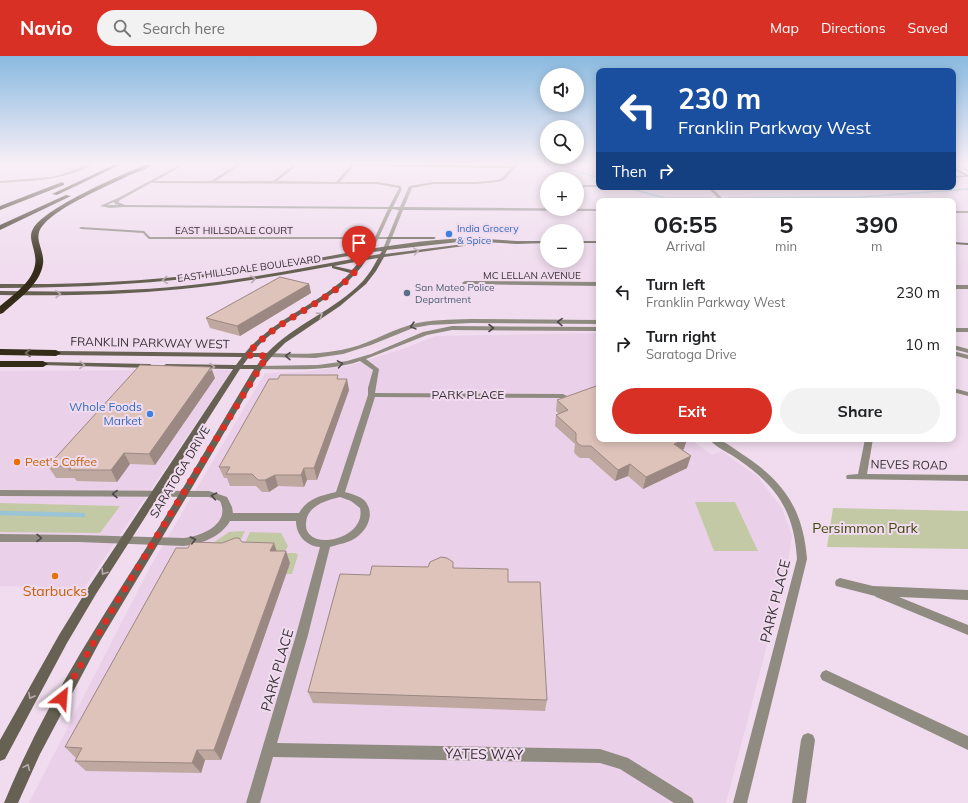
<!DOCTYPE html>
<html lang="en">
<head>
<meta charset="utf-8">
<style>
  body { margin:0; font-family:Mulish,sans-serif; background:#f2f2f2; color:#202124; height:100vh; display:flex; flex-direction:column; font-size:15px; white-space:nowrap }
  * { box-sizing:border-box; margin:0 }
  p { font-size:13px; color:#757577 }
  .icon { flex:none; width:22px; height:22px; fill:none; stroke:currentColor; stroke-width:2; stroke-linecap:round; stroke-linejoin:round }
  .map { position:relative; flex:1; overflow:hidden }
  .drawer { position:absolute; left:596px; top:142px; width:360px; height:244px; display:flex; flex-direction:column; background:#fff; border-radius:8px; box-shadow:0 2px 10px #0003 }
  .drawer>* { flex:none }
  .hud { position:absolute; left:596px; top:12px; width:360px; height:122px; border-radius:8px; box-shadow:0 2px 10px #0003; background:#1a4fa0; color:#fff; overflow:hidden }
  .controls { position:absolute; left:540px; top:12px; display:grid; gap:8px }
  .controls a { display:grid; place-items:center; width:44px; height:44px; border-radius:50%; background:#fff; box-shadow:0 2px 10px #0003; font-size:20px }
  .pin { position:absolute; display:grid; place-items:center; width:34px; height:34px; color:#fff; margin:-41px -17px; border-radius:50% 50% 50% 0; rotate:-45deg; box-shadow:0 0 4px #0007 }
  .pin .icon { rotate:45deg }
  .me { position:absolute; width:44px; margin:-22px; rotate:28deg; stroke-linejoin:round; filter:drop-shadow(0 0 3px #0008) }
  .turn { display:flex; align-items:center; gap:14px; height:84px; padding:0 16px; font-size:18px }
  .turn .icon { width:52px; height:52px; stroke-width:2.5 }
  .turn b { display:block; font-size:28px; line-height:34px }
  .then { display:flex; align-items:center; height:38px; padding:0 16px; background:#0003; gap:8px; font-size:15px }
  .eta { display:flex; justify-content:space-evenly; align-items:center; height:68px; text-align:center }
  .eta b { font-size:24px; font-weight:700; line-height:28px }
  .action { display:flex; gap:8px; margin-top:auto; padding:8px 16px }
  .action a { flex:1; height:46px; border-radius:24px; background:#d93025; color:#fff; font-size:16px; font-weight:700; line-height:46px; text-align:center }
  .action a+a { background:#f2f2f2; color:#202124 }
  ul { padding:0; list-style:none }
  li { display:flex; align-items:center; gap:12px; height:52px; padding:0 16px }
  li div { flex:1 }
  li b { display:block; font-size:15px }
  li em { font-style:normal }
  header { display:flex; align-items:center; gap:24px; box-sizing:border-box; height:56px; padding:0 20px; background:#d93025; color:#fff }
  header strong { font-size:19px }
  nav { display:flex; gap:22px; margin-inline-start:auto; font-size:14px }
  .search { width:280px; height:36px; background:#f2f2f2; display:flex; align-items:center; gap:10px; box-sizing:border-box; padding:0 14px; border-radius:22px; color:#757577; font-size:15px }
  .map>svg:first-child { display:block }
  .built { fill:#ead0e8 }
  .green { fill:#c3c9a5 }
  .lines { fill:none; stroke-linecap:round; stroke-linejoin:round }
  .stream-far1 { stroke:#9bc4d5; stroke-width:1.5 }
  .stream { stroke:#9bc4d5; stroke-width:4.5 }
  .street { fill:#8f8b81; fill-rule:evenodd }
  .secondary { fill:#676153; fill-rule:evenodd }
  .highway { fill:#342c19; fill-rule:evenodd }
  .rail-casing { stroke:#8b7e8a; stroke-width:2 }
  .rail { stroke:#f0dcee; stroke-width:1.5; stroke-dasharray:4; stroke-linecap:butt }
  .wall { fill:#bfa8a0 }
  .shaded-wall { fill:#9b8882 }
  .building { fill:#dec3ba; stroke:#9b8882 }
  .oneway { stroke:#b9abb0 }
  .oneway2 { stroke:#4d474a }
  .oneway3 { stroke:#766a64 }
  .route { stroke:#d93025; stroke-width:7; stroke-dasharray:0 12.6 }
  .shop-dot { fill:#3f7fe0; stroke:#f0dcee; stroke-width:1.5 }
  .service-dot { fill:#5c6f8a; stroke:#f0dcee; stroke-width:1.5 }
  .food-dot { fill:#e8710a; stroke:#f0dcee; stroke-width:1.5 }
  .labels { text-anchor:middle; stroke-width:4; stroke-linejoin:round; paint-order:stroke }
  .far-shop-label { font-size:10px; fill:#366cbe; stroke:#f0dcee; text-anchor:start }
  .far-street-label { font-size:10px; fill:#373037; stroke:#f0dcee }
  .far-service-label { font-size:10px; fill:#4e5e75; stroke:#f0dcee; text-anchor:start }
  .street-label { font-size:12px; fill:#373037; stroke:#f0dcee }
  .shop-label { font-size:12px; fill:#366cbe; stroke:#f0dcee; text-anchor:end }
  .food-label { font-size:12px; fill:#c56008; stroke:#f0dcee; text-anchor:start }
  .near-park-label { font-size:14px; fill:#3e4406; stroke:#f0dcee }
  .near-food-label { font-size:14px; fill:#c56008; stroke:#f0dcee }
  .near-street-label { font-size:14px; fill:#373037; stroke:#f0dcee }
</style>
</head>
<body>
<header>
<strong>Navio</strong>
<div class="search"><svg class="icon" aria-label="search" viewBox="0 0 24 24"><circle cx="10" cy="10" r="6"/><path d="M15 15l6 6"/></svg>Search here</div>
<nav><a>Map</a><a>Directions</a><a>Saved</a></nav>
</header>
<div class="map">
<svg width="968" height="747" viewBox="0 0 968 747">
  <rect width="100%" height="100%" fill="#f0dcee"/>
  <g class="built">
    <path d="M599,277v106h91l22,16 10,-4 36,26 24,31 10,28 -5,32 -61,235h-697l120,-234 116,-196 38,-1 45,-6 52,-16 36,-14z"/>
    <path d="M232,314l-148,218 -84,-2v-215z"/>
  </g>
  <g class="green">
    <path d="M695,446h40l23,49h-44z"/>
    <path d="M0,447l120,3 -20,27 -100,-1z"/>
    <path d="M833,452l135,3v38l-141,-2z"/>
    <path d="M245,475l-9,19 -23,-7 16,-11z"/>
    <path d="M250,476l31,1 7,13 -3,5h-20l-20,-8z"/>
    <path d="M274,497h22l2,2 -6,19h-6l4,-12z"/>
  </g>
  <g class="lines">
    <g class="stream-far1">
      <path d="M569,113l30,9"/>
      <path d="M628,132l37,10h46"/>
      <path d="M729,142l132,-1 107,-8"/>
    </g>
    <path class="stream" d="M0,457l83,2"/>
    <g class="street">
      <path d="M91,107h5c-29,17 -63,18 -96,20v-2l51,-4 9,-2z"/>
      <path d="M183,107h4l-32,18h56l28,-18h4l-27,18h57l23,-18h4l-23,18 59,1 17,-19h4l-1,1 157,2 3,-3h4l-16,17 -6,2 -22,2h-43l-21,4 -8,19 195,2v2l-196,-1 -16,40 -4,-1 4,-10h-9l-6,12 -2,1 -2,-1 5,-12h-224l-6,-6 -62,-4 -2,-1 2,-1 63,4 6,6h225l13,-28 -265,-2 -13,1 -10,-2 18,-8zM354,110l157,2 -9,10 -5,2 -21,2h-43l-24,4 -9,21h-7l9,-18 -1,-1v-2l-24,-4h-37zM151,127l226,1 22,4 -10,19 -264,-2 -7,-3 2,-2zM114,146l1,2 3,1h-11zM392,153l7,1 -11,27h-9z"/>
      <path d="M968,119v2l-15,1v-2z"/>
      <rect x="577" y="129" width="22" height="2"/>
      <path d="M707,131h4l14,14h-4z"/>
      <rect x="953" y="155" width="15" height="2"/>
      <path d="M465,225l134,1v4l-136,-2 -1,-1z"/>
      <rect x="953" y="229" width="15" height="4"/>
      <path d="M471,263l128,1v4l-128,-1 -41,2 -17,3 -42,17 -28,9 -28,4 -48,-1 -3,-2 3,-2c25,1 49,2 74,-3 24,-4 45,-18 69,-25 19,-6 41,-5 61,-6z"/>
      <path d="M452,270l147,1v4l-147,-1 -25,5 -61,24 13,10 -4,24 188,1 4,2 -4,2 -188,-1 -30,95c7,2 15,4 20,9 10,12 3,28 -8,36 -8,6 -18,7 -27,10l-22,88 -31,108 323,6 28,9 64,40 2,5h-20l-54,-34 -20,-6 -327,-6 -13,46h-14l50,-168 24,-88c-14,-1 -24,-12 -24,-26h-66c-9,16 -29,23 -46,25l-106,-4h-78v-8l78,1 106,3c18,-2 47,-14 36,-37l-11,-4 -209,-1v-6l209,1 18,6 5,10 1,6h66c9,-15 21,-17 37,-21l32,-97v-7l5,-18 -13,-9c-32,11 -67,8 -101,8l-2,-1 -1,-1 1,-1 61,-1 29,-4 24,-7 52,-22zM340,441l11,4 9,7c5,22 -24,36 -43,31 -6,-2 -11,-7 -11,-13 -1,-20 19,-25 34,-29z"/>
      <rect x="953" y="272" width="15" height="4"/>
      <path d="M953,289l15,4v4l-15,-4z"/>
      <path d="M953,295l15,4v4l-15,-4z"/>
      <path d="M953,332l15,4v4l-15,-4z"/>
      <path d="M709,383c3,0 7,-1 9,0 6,2 18,11 24,15 42,27 61,55 65,105l-60,244h-14l64,-244c-3,-47 -19,-72 -58,-99 -9,-7 -23,-12 -30,-21z"/>
      <path d="M865,383h8l-6,35 101,1v6l-121,-2 -1,-2 1,-2 11,-1z"/>
      <path d="M840,522l33,8 95,4v10l-69,-3 69,28v10l-92,-38 -1,-1 -39,-10 -1,-3 1,-3z"/>
      <path d="M826,614l142,66v14l-146,-70 -2,-4 2,-4z"/>
      <path d="M808,677l5,2 2,5 -9,63h-14l9,-63 2,-5z"/>
    </g>
    <g class="secondary">
      <path d="M953,111l15,8v2l-15,-8z"/>
      <path d="M389,181h45l2,1 -2,1h-47v-2z"/>
      <path d="M472,182l45,3h30v2l-30,1 -50,-3 -80,9 -2,4 79,-10 2,1 -2,1 -80,11 -8,14 -10,13 -26,22 -55,37 -12,12 -11,13 -75,128 -87,145 -60,113 -22,49h-14c37,-91 91,-175 144,-258 36,-58 71,-117 106,-176h-14l-144,225 -29,49 -62,116 -5,2v-21l59,-105 29,-47 145,-219 -67,-1 -3,-2 3,-2 70,1 6,-8 -186,-2 -3,-2 3,-2 189,2c29,-35 74,-48 105,-80l-18,-5v-2c-50,9 -99,18 -150,23 -60,6 -121,7 -182,6v-4c61,1 122,1 182,-5 61,-6 121,-18 181,-29l3,-4c-42,7 -84,15 -126,20 -80,10 -160,15 -240,15v-4c92,1 183,-5 274,-19 65,-9 133,-26 198,-27zM382,195l-2,3 -11,2 3,-4zM378,202c-4,8 -9,16 -15,23 -28,29 -68,43 -96,72h-15c28,-34 74,-47 103,-79 4,-3 8,-10 11,-14zM360,205l-8,9 -18,-4zM249,301h15l-7,8h-14z"/>
      <rect x="577" y="185" width="22" height="2"/>
      <path d="M953,186l15,1v2l-15,-1z"/>
      <path d="M43,306l107,2 3,2 -3,2 -109,-3 -1,-1z"/>
    </g>
    <g class="highway">
      <path d="M118,107h6l-67,32 -5,-1z"/>
      <path d="M149,107h6c-7,6 -18,9 -27,13 -23,11 -68,30 -84,48 -13,13 1,25 -1,40 -3,21 -26,36 -40,49l-3,1v-8c14,-12 39,-28 35,-50 -1,-9 -7,-19 -2,-27 12,-22 91,-55 116,-66z"/>
      <path d="M62,126l2,1v2l-64,25v-4z"/>
      <path d="M66,139l5,1 -71,34v-5z"/>
      <path d="M0,293l56,1 5,3 -5,3 -56,-1z"/>
      <path d="M0,305h43l5,3 -5,3h-43z"/>
    </g>
    <g class="rail-casing">
      <path id="rail" d="M953,108l15,6"/>
    </g>
    <use href="#rail" class="rail"/>
  </g>
  <g class="wall">
    <path d="M309,228l2,9 -71,43 -30,-8 -4,-10z"/>
    <path d="M215,322l-60,87 -25,-1 -13,18 -40,-1 -3,-3h-18l-8,-12z"/>
    <path d="M339,323l10,11 -32,90h-10l-3,7 -26,-1 -9,6h-7l-6,-6h-26l-3,-8h-3l-5,-11z"/>
    <path d="M557,344l127,49 -1,1 4,18 -44,21 -15,-13 -13,5 -26,-23h-9l-4,-3 -2,-3 1,-8 -20,-18 1,-11 3,-1 -3,-3z"/>
    <path d="M242,486l34,9 14,12 -69,197h-16l-4,13 -115,-2 -11,-10 1,-3 -11,-11 123,-199 34,-5z"/>
    <path d="M428,511l25,1 55,14 39,118 -2,11 -232,-8 -5,-11 62,-117z"/>
  </g>
  <g class="shaded-wall">
    <path d="M309,228l2,9 -71,43 -3,-10z"/>
    <path d="M211,311l4,11 -60,87 -6,-11z"/>
    <path d="M347,323l2,11 -32,90 -3,-12z"/>
    <path d="M685,383h2l-3,10 -13,6 3,-11z"/>
    <path d="M124,397l6,11 -13,18 -6,-12z"/>
    <path d="M691,400l-4,12 -44,21 3,-12z"/>
    <path d="M630,408l-2,12 -13,5 3,-11z"/>
    <path d="M304,412l3,12 -3,7 -3,-12z"/>
    <path d="M275,419l3,11 -9,6 -4,-12z"/>
    <path d="M274,487l4,12 -8,-4z"/>
    <path d="M286,495l4,12 -69,197 -7,-10z"/>
    <path d="M197,694l8,10 -4,13 -9,-10z"/>
  </g>
  <g class="building">
    <path d="M280,221l29,7 -72,42 -31,-8z"/>
    <path d="M140,309l71,2 -62,87 -25,-1 -13,17h-42l3,-4h-24z"/>
    <path d="M280,319h58l-1,4h10l-33,89h-10l-3,7h-26l-10,5h-7l-6,-6h-26l4,-7h-11l50,-88h9z"/>
    <path d="M599,329v54h86l-11,5 17,12 -45,21 -16,-13 -12,6 -27,-24h-9l-4,-2 -2,-3v-8l-20,-18 12,-5 -11,-10z"/>
    <path d="M235,482h4l3,4 32,1 -4,8h16l-72,199h-17l-5,13 -117,-2 7,-13 -17,-1 111,-199h12l3,-6 31,1z"/>
    <path d="M441,501l6,1 6,4v6l55,1v13h32l7,118 -239,-8 32,-118 30,1 2,-9 56,1 2,-5z"/>
  </g>
  <defs><path id="oneway-chevron" d="M-2-3.5L2.5 0L-2 3.5" fill="none" stroke-width="1.6" stroke-linecap="round" stroke-linejoin="round"/></defs>
  <g class="oneway">
    <use href="#oneway-chevron" transform="translate(416 195) rotate(-10)"/>
    <use href="#oneway-chevron" transform="translate(253 223) rotate(-9)"/>
    <use href="#oneway-chevron" transform="translate(165 224) rotate(175)"/>
    <use href="#oneway-chevron" transform="translate(58 238) rotate(-1)"/>
    <use href="#oneway-chevron" transform="translate(320 259) rotate(-33)"/>
    <use href="#oneway-chevron" transform="translate(82 309) rotate(1)"/>
    <use href="#oneway-chevron" transform="translate(212 311) rotate(1)"/>
    <use href="#oneway-chevron" transform="translate(104 516) rotate(123)"/>
    <use href="#oneway-chevron" transform="translate(31 640) rotate(119)"/>
    <use href="#oneway-chevron" transform="translate(27 711) rotate(-66)"/>
  </g>
  <g class="oneway2">
    <use href="#oneway-chevron" transform="translate(560 266) rotate(-179)"/>
    <use href="#oneway-chevron" transform="translate(413 270) rotate(165)"/>
    <use href="#oneway-chevron" transform="translate(491 272)"/>
    <use href="#oneway-chevron" transform="translate(288 300) rotate(-179)"/>
    <use href="#oneway-chevron" transform="translate(340 308) rotate(-10)"/>
    <use href="#oneway-chevron" transform="translate(115 438) rotate(-179)"/>
    <use href="#oneway-chevron" transform="translate(214 440) rotate(-168)"/>
    <use href="#oneway-chevron" transform="translate(39 482) rotate(1)"/>
    <use href="#oneway-chevron" transform="translate(193 484) rotate(-13)"/>
  </g>
  <use class="oneway3" href="#oneway-chevron" transform="translate(28 297) rotate(-180)"/>
  <linearGradient id="sky" x2="0" y2="1"><stop stop-color="#89bae0"/><stop offset="0.51" stop-color="#f8eff7"/><stop offset="1" stop-color="#f8eff7" stop-opacity="0"/></linearGradient>
  <rect width="968" height="211" fill="url(#sky)"/>
  <g class="lines">
    <path class="route" d="M62,642l53,-93 152,-249 -20,-1c30,-38 82,-50 112,-88"/>
  </g>
  <g class="shop-dot">
    <circle cx="449" cy="178" r="4"/>
    <circle cx="150" cy="358" r="4"/>
  </g>
  <circle class="service-dot" cx="407" cy="237" r="4"/>
  <g class="food-dot">
    <circle cx="17" cy="406" r="4"/>
    <circle cx="55" cy="520" r="4"/>
  </g>
  <g class="labels">
    <g class="far-shop-label">
      <text x="457" y="176">India Grocery<tspan x="457" dy="12">&amp; Spice</tspan></text>
    </g>
    <g class="far-street-label">
      <text x="234" y="178">EAST HILLSDALE COURT</text>
      <text transform="translate(249 212) rotate(-8)" y="4">EAST HILLSDALE BOULEVARD</text>
      <text x="532" y="223">MC LELLAN AVENUE</text>
    </g>
    <g class="far-service-label">
      <text x="415" y="235">San Mateo Police<tspan x="415" dy="12">Department</tspan></text>
    </g>
    <g class="street-label">
      <text transform="translate(150 287) rotate(1)" y="4">FRANKLIN PARKWAY WEST</text>
      <text x="468" y="343">PARK PLACE</text>
      <text transform="translate(909 409) rotate(1)" y="4">NEVES ROAD</text>
      <text transform="translate(180 416) rotate(-59)" y="4">SARATOGA DRIVE</text>
    </g>
    <g class="shop-label">
      <text x="142" y="355">Whole Foods<tspan x="142" dy="14">Market</tspan></text>
    </g>
    <g class="food-label">
      <text x="25" y="410">Peet's Coffee</text>
    </g>
    <g class="near-park-label">
      <text x="865" y="477">Persimmon Park</text>
    </g>
    <g class="near-food-label">
      <text x="55" y="540">Starbucks</text>
    </g>
    <g class="near-street-label">
      <text transform="translate(775 545) rotate(-76)" y="5">PARK PLACE</text>
      <text transform="translate(277 614) rotate(-74)" y="5">PARK PLACE</text>
      <text transform="translate(484 698) rotate(1)" y="5">YATES WAY</text>
    </g>
  </g>
</svg>
<div class="controls">
<a><svg class="icon" aria-label="sound" viewBox="0 0 24 24"><path d="M4 9h4l5-4v14l-5-4H4zM17 9q2 3 0 6"/></svg></a>
<a><svg class="icon" aria-label="search" viewBox="0 0 24 24"><circle cx="10" cy="10" r="6"/><path d="M15 15l6 6"/></svg></a>
<a>+</a>
<a>−</a>
</div>
<div class="pin" style="left:359px;top:211px;background:#d93025"><svg class="icon" aria-label="arrive" viewBox="0 0 24 24"><path d="M6 21V4h12l-3 4 3 4H6"/></svg></div>
<svg class="me" style="left:62px;top:642px" viewBox="-20 -20 40 40"><path d="M0-17L14 15 0 8-14 15z" fill="#d93025" stroke="#fff" stroke-width="4"/></svg>
<div class="hud">
<div class="turn"><svg class="icon" aria-label="left" viewBox="0 0 24 24"><path d="M17 20v-9H6M10 6l-5 5 5 5"/></svg><div><b>230 m</b>Franklin Parkway West</div></div>
<div class="then">Then<svg class="icon" aria-label="right" viewBox="0 0 24 24"><path d="M7 20v-9h11M14 6l5 5-5 5"/></svg></div>
</div>
<section class="drawer">
<div class="eta">
<div><b>06:55</b><p>Arrival</p></div>
<div><b>5</b><p>min</p></div>
<div><b>390</b><p>m</p></div>
</div>
<ul>
<li><svg class="icon" aria-label="left" viewBox="0 0 24 24"><path d="M17 20v-9H6M10 6l-5 5 5 5"/></svg><div><b>Turn left</b><p>Franklin Parkway West</p></div><em>230 m</em></li>
<li><svg class="icon" aria-label="right" viewBox="0 0 24 24"><path d="M7 20v-9h11M14 6l5 5-5 5"/></svg><div><b>Turn right</b><p>Saratoga Drive</p></div><em>10 m</em></li>
</ul>
<div class="action"><a>Exit</a><a>Share</a></div>
</section>
</div>
</body>
</html>
